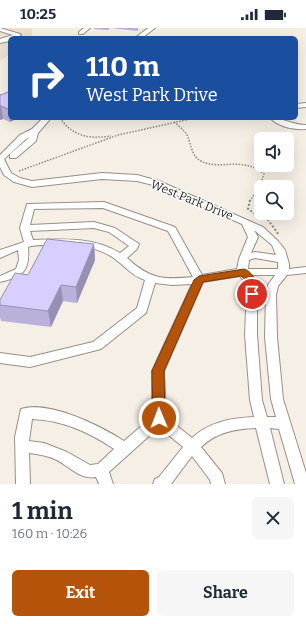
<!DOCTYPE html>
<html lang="en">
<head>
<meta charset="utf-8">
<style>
  body { margin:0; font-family:Bitter,serif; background:#f6f6f7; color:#1f2937; height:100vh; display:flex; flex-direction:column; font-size:15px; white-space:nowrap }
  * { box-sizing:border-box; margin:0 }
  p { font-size:13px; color:#747a83 }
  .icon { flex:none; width:22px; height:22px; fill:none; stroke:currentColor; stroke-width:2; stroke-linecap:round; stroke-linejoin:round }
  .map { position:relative; height:456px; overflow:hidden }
  .drawer { display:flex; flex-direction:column; background:#fff; flex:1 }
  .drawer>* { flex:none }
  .top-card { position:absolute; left:8px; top:8px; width:290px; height:84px; border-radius:6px; box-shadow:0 4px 16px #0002; background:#1a4fa0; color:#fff; overflow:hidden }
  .controls { position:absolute; left:254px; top:104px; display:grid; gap:8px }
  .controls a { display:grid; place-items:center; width:40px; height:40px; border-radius:6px; background:#fff; box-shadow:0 4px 16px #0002; font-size:20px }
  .pin { position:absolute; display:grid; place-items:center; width:34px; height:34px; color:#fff; margin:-17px; border:2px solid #fff; border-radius:50%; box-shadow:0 1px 4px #0007 }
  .me { position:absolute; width:44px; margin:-22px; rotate:359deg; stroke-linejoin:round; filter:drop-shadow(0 0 3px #0008) }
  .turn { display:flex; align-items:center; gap:14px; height:84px; padding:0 12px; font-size:18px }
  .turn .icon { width:52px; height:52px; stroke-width:2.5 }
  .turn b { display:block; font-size:28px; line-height:34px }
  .round { display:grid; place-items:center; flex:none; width:42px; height:42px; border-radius:6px; background:#f6f6f7 }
  .headline { display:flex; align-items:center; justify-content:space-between; height:68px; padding:0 12px }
  h1 { font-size:24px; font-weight:700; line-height:30px }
  .primary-button { display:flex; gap:8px; margin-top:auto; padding:8px 12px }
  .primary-button a { flex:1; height:46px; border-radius:6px; background:#b45309; color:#fff; font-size:16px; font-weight:700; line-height:46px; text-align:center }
  .primary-button a+a { background:#f6f6f7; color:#1f2937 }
  .status { display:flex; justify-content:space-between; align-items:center; height:28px; padding:0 20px; background:#fff; direction:ltr }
  .status svg { height:11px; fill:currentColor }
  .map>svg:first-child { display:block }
  .built { fill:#ece2d2 }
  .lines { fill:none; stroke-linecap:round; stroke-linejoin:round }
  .minor-casing { stroke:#969189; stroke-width:2 }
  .path-far1 { stroke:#8b8882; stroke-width:1.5; stroke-dasharray:1.5 1.5; stroke-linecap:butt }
  .path { stroke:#8b8882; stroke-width:2; stroke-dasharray:2 2; stroke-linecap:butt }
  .minor { fill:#fff; fill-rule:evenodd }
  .wall { fill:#bab1db }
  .shaded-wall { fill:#9790b2 }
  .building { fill:#d8ceff; stroke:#9790b2 }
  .route { fill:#b45309; stroke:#753606 }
  .labels { text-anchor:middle; stroke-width:3; stroke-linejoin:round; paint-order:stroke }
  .street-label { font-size:12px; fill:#2a2825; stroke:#fff }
</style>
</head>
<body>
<div class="status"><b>10:25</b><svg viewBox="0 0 49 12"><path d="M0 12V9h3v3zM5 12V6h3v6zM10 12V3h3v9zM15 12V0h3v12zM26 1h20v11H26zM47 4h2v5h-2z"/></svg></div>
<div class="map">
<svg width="306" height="456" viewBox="0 0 306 456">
  <rect width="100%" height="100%" fill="#f5efe6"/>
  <path class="built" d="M0,0h32v10h-22v16l-10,7z"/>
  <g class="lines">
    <g class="minor-casing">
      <g id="minor">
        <path d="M0,0l20,6 1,1 -5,3h-6v3l-10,2v-4l13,-4 -13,-4z"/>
        <path d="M84,0h6l-7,6h-4v-2z"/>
        <path d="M148,0h7l-13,10h-7z"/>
        <path d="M306,75v4l-10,1v-4z"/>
        <path d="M43,90h8l-13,15 -2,8 -20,17h-6v-4l20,-17 -4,2 -22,20 7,14 9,5 12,3 70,-8 35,2 22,6 104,46 15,14 7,9 4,14v5l17,-2v6l-19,2 -9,11 -2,9 1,42 6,62 23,74v11h-11l-16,-55 -9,-1 14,56h-14l-14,-56c-21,1 -39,4 -55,19l21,26 3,11h-14l-1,-4 -18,-24 -21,28h-18l2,-5 4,-2 24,-30 -24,-20 -50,45 4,12h-14l-3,-7c-16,3 -26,-10 -39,-17 -9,-4 -18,-6 -28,-7l1,31h-14l-1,-47 6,-28c28,-9 80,17 103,32l28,-24v-46l40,-87 -20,1 -17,-2 -9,30 -45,36 -71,18 -30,-4v-10l30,4 63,-15 44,-34 8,-28c-13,-4 -19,-13 -30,-21 -20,-15 -45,-15 -68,-14 -7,0 -13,0 -19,2 2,24 -5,30 -28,35v-6l16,-7 3,-9 -1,-10 -18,8v-8l24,-8 -4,-14 7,-24 77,-2 71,25 27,48 35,-6 2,-10 9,-22 -6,-13 -89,-39 -16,-4 -35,-2 -70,8 -18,-5 -10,-7 -4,-8v-12l20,-20 12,-6zM103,180l65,23 25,46c-31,3 -43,2 -66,-19l10,-9 2,-5 -24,-16 -21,-6 -64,3 4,-16zM94,200l15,4 20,14 -9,7c-27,-16 -57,-14 -87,-13l-3,-9zM254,202l18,15 4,10 -21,-3 -4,1 7,-16zM255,230l23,4v7h-30l1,-9zM251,247h24l-7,10 -2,10 -1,42 6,62 5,18h-9l-5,-17 -5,-65v-50zM240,248l7,9 -2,50 5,65 4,17c-23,1 -45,5 -62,21l-26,-21 -2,-46 39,-89zM32,391c30,1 57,13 82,30l-16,15 -8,1 -23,-13 -23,-9 -15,-2z"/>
        <path d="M270,90c13,0 23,7 36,7v4c-12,1 -27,-2 -36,-11z"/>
      </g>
    </g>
    <g class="path-far1">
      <path d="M60,90c13,19 30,21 51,18"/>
      <path d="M174,94c5,4 10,8 13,13 4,8 4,19 12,25 19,12 44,-5 65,14l-3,9 -11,18"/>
      <path d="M19,143l99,-36 77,-17"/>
    </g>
    <path class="path" d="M250,172l-2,9 7,5 11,3 13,18"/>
    <use href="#minor" class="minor"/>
  </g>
  <g class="wall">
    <path d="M94,0h44v3l-28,-3 -2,2 -14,-1z"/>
    <path d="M10,63v31l-7,-3 -3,1v-26l1,1z"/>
    <path d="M94,216l1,16 -18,43 -14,-2 -12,26 -50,-6 -1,-4v-17l28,-25z"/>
  </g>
  <g class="shaded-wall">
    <path d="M0,78h1l2,13 -3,1z"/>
    <path d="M10,80v10h9l-9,4 -2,-13z"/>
    <path d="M94,216l1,16 -18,43 -1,-16z"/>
    <path d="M61,257l2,16 -12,26 -3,-16z"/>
  </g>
  <g class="building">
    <path d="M10,63v17l-2,1 -7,-3h-1v-12l1,1z"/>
    <path d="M47,211l47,5 -18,43 -15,-2 -13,26 -48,-6v-5l15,-27 13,2z"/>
  </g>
  <path class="route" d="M244,241c10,3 16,18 11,27h-7l-2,-16 -5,-4 -38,6 -39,89 1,47 -2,4 -4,2 -4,-2 -2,-4 -1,-47 42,-91 5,-4z"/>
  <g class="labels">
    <g class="street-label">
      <text transform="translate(192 172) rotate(22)" y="4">West Park Drive</text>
    </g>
  </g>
</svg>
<div class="controls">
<a><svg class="icon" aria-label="sound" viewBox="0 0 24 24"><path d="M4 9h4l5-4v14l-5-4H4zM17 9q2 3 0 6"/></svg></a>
<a><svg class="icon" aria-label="search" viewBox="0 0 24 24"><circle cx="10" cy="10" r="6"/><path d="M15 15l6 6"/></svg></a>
</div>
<div class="pin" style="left:252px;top:266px;background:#d93025"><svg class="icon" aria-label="arrive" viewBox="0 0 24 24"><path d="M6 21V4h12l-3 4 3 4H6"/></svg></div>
<svg class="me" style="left:159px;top:390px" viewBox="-20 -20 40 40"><circle r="17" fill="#b45309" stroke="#fff" stroke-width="3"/><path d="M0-11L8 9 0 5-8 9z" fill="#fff"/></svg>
<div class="top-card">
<div class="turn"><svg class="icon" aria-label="right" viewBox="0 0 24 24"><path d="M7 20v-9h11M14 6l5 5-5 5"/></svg><div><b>110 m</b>West Park Drive</div></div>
</div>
</div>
<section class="drawer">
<div class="headline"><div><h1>1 min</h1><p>160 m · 10:26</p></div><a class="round"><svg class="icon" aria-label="close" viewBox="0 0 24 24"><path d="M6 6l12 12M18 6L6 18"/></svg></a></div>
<div class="primary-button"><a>Exit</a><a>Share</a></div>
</section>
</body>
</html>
